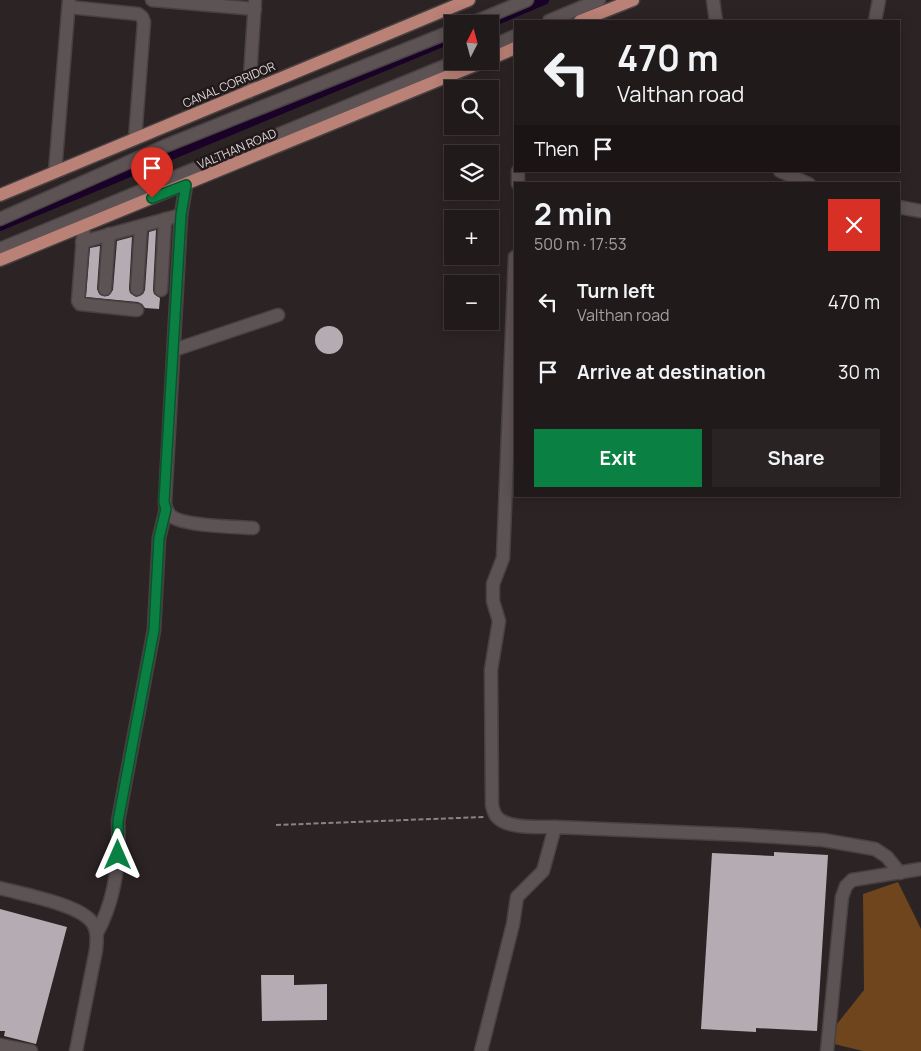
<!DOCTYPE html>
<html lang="en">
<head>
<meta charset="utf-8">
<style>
  body { margin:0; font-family:Manrope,sans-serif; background:#292324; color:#f1f3f6; height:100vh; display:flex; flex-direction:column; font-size:19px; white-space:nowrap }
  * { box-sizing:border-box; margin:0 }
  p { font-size:16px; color:#a2a1a3 }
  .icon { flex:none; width:28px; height:28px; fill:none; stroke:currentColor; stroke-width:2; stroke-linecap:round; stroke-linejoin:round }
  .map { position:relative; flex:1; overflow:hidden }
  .details { position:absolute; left:514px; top:182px; width:386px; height:315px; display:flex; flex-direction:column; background:#211a1b; border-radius:0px; box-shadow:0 2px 12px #0003,0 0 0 1px #3e383a }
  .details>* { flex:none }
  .banner { position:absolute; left:514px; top:20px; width:386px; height:152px; border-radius:0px; box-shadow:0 2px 12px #0003,0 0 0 1px #3e383a; background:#211a1b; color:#f1f3f6; overflow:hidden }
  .needle { width:32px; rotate:6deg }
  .tools { position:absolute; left:444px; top:15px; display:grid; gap:10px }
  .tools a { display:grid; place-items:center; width:55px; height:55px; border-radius:0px; background:#211a1b; box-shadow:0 2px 12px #0003,0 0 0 1px #3e383a; font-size:25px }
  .pin { position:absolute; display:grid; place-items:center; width:42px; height:42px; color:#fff; margin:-51px -21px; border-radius:50% 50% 50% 0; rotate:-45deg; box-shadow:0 0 5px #0007 }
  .pin .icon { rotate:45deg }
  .me { position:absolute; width:55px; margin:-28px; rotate:0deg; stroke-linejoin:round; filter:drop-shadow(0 0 4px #0008) }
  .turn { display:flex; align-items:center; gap:18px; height:105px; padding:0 20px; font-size:22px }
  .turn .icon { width:65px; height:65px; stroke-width:2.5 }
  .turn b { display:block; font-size:35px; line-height:42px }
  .then { display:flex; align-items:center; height:48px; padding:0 20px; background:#0003; gap:10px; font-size:19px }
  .round { display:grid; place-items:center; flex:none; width:52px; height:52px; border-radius:0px; background:#292324 }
  .overview { display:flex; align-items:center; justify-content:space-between; height:85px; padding:0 20px }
  h1 { font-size:30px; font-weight:700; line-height:38px }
  .action { display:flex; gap:10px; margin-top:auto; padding:10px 20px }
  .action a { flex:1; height:58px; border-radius:0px; background:#0b8043; color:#fff; font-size:20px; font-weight:700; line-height:58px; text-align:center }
  .action a+a { background:#292324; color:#f1f3f6 }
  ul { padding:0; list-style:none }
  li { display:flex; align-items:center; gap:15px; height:70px; padding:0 20px }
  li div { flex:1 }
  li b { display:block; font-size:19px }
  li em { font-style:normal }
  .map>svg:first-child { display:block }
  .forest { fill:#6e451c }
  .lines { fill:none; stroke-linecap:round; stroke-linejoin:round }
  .canal { stroke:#190128; stroke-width:10 }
  .building { fill:#b5abb2 }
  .minor-casing { stroke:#484142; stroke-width:15 }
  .major-casing { stroke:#484142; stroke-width:15 }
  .path { stroke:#8a8283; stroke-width:2; stroke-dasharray:5 2.5; stroke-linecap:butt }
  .minor { stroke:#5d5254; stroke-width:12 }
  .major { stroke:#ba8176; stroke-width:12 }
  .route-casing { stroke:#07532c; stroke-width:12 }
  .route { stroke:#0b8043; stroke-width:9 }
  .labels { text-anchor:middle; stroke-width:5; stroke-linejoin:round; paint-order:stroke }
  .street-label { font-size:12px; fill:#ddd6d7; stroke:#22191b }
</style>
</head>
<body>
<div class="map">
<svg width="921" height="1051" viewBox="0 0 921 1051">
  <rect width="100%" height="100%" fill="#2c2324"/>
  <path class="forest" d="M898,882l23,47v122h-58l-29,-7 3,-20 27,-34 -1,-96z"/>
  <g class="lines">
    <g class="canal">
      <path d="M487,24l57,-24"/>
      <path d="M0,226l452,-188"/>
    </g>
  </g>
  <g class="building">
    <path d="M156,230l-3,60 1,4 6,4 -1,11 -14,-1 -3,-4 -4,-2 -52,-5 4,-49 10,-2 -3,43 3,6 8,1 5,-6 4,-49 15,-4 -3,52 1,4 6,4 7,-3 2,-4 4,-58z"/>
    <circle cx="329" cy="340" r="14"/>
    <path d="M774,852l54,3 -11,176 -61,-3v4l-55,-3 11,-176 62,3z"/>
    <path d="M0,909l67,18 -31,117 -32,-8 1,-5h-5z"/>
    <path d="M261,975h33v10l33,-1v36l-65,1z"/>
  </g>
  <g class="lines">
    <g class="minor-casing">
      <g id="minor">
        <path d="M152,0l103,9"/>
        <path d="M713,0l3,21"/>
        <path d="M69,7l69,7 4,3 2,5 -9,117"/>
        <path d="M549,21l50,-21"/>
        <path d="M875,21l4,-21"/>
        <path d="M470,24l57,-24"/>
        <path d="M490,47l25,-11"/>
        <path d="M249,92l6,-92"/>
        <path d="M780,171l29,13"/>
        <path d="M55,172l14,-172"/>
        <path d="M518,184v-13"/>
        <path d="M186,185l-5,30 -16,287c0,6 2,10 6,14 12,10 65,11 82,12"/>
        <path d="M899,207l22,4"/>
        <path d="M0,219l165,-73 287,-115"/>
        <path d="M84,225l-6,76 2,3 57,6"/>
        <path d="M82,242l99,-27"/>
        <path d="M0,249l457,-188"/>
        <path d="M515,257l-12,301 -10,26v17l6,20 -8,49 1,135c1,4 2,9 5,12 10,12 43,10 58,10"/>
        <path d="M105,289l4,-55"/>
        <path d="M137,289l4,-63"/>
        <path d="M161,290l4,-71"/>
        <path d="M174,350l104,-35"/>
        <path d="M0,888c22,6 77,16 91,33 7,8 6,19 5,29l-20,101"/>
        <path d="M97,933c18,-33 23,-74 21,-112l36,-191 5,-92 7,-29"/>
        <path d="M0,1045l31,6"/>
        <path d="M481,1051l32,-127 4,-27 26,-26 12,-44 191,8 77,5 52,9 12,8 13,16"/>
        <path d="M827,1051l15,-154 4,-11 6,-6 69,-11"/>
      </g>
    </g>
    <g class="major-casing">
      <g id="major">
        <path d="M580,21l53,-21"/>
        <path d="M490,59l25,-11"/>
        <path d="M0,195l469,-195"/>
        <path d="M0,260l485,-199"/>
      </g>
    </g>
    <path class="path" d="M276,825l208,-8"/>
    <use href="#minor" class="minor"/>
    <use href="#major" class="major"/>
  </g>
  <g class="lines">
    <g class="route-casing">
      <path id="route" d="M118,855v-34l36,-191 5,-92 7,-29 -2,-7 17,-287 5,-30 -34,13"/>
    </g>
    <use href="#route" class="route"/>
  </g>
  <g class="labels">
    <g class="street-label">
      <text transform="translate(229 85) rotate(-23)" y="4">CANAL CORRIDOR</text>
      <text transform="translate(237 149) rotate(-23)" y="4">VALTHAN ROAD</text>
    </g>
  </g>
</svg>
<div class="tools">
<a><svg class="needle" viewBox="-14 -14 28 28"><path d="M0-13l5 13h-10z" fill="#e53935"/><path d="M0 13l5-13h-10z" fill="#a2a1a3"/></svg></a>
<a><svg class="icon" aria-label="search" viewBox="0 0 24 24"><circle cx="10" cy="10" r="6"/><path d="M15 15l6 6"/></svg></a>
<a><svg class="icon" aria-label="layers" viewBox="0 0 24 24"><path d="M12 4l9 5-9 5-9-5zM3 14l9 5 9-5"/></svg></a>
<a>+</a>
<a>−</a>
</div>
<div class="pin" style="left:152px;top:198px;background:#d93025"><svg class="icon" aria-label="arrive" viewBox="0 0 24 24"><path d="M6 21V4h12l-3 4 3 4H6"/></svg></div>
<svg class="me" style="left:118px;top:855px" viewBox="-20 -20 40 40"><path d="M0-17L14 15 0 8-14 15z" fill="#0b8043" stroke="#fff" stroke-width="4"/></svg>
<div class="banner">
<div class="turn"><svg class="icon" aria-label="left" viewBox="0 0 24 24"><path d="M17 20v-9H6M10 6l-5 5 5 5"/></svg><div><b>470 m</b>Valthan road</div></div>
<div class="then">Then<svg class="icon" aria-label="arrive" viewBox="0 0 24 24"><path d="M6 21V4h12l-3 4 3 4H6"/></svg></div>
</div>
<section class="details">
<div class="overview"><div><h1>2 min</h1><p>500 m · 17:53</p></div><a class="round" style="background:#d93025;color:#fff"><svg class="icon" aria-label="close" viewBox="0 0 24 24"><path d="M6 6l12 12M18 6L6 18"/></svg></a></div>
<ul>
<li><svg class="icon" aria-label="left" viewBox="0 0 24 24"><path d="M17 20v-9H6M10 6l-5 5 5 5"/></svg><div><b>Turn left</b><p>Valthan road</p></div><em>470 m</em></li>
<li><svg class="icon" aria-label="arrive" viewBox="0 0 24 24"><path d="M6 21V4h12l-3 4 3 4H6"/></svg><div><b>Arrive at destination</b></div><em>30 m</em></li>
</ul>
<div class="action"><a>Exit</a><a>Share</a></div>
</section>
</div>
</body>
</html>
